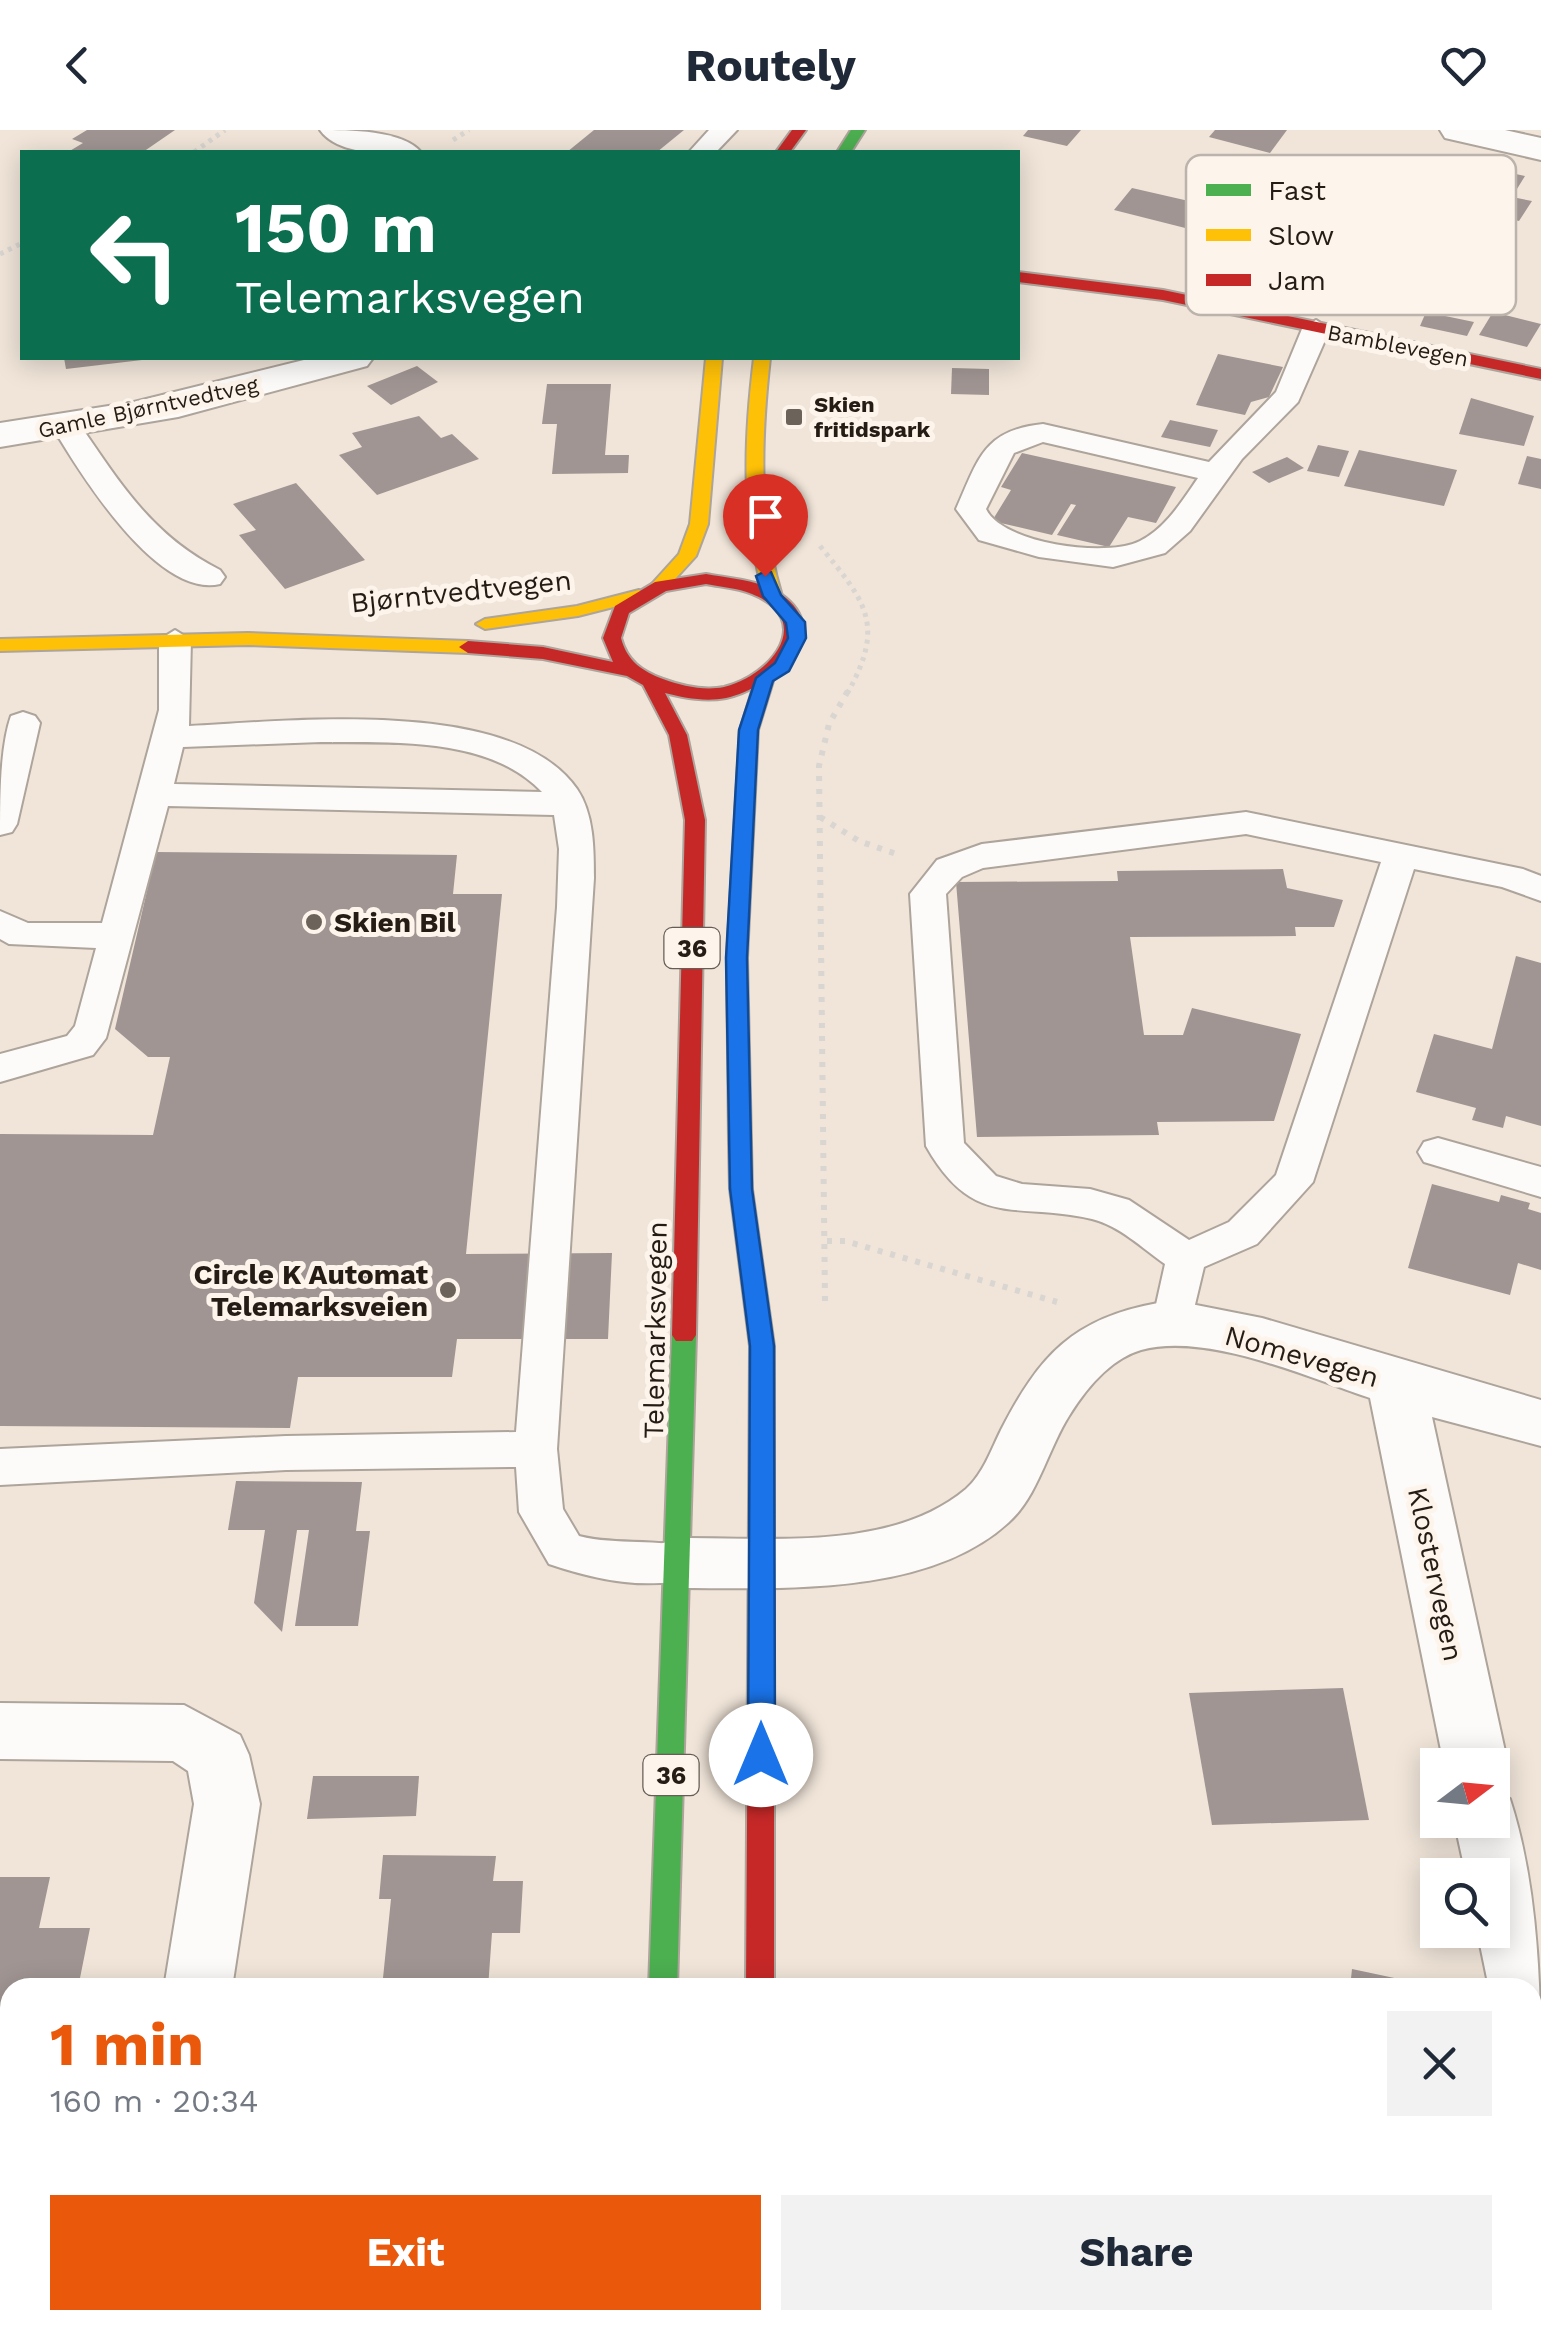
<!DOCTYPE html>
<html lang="en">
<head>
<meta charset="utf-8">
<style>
  body { margin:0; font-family:"Work Sans",sans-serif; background:#f2f2f3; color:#1f2937; height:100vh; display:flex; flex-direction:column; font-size:38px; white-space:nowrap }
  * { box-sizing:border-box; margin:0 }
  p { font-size:32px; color:#747a83 }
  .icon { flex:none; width:55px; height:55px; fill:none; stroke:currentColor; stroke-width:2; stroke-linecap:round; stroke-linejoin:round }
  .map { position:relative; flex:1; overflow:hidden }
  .details { position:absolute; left:0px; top:1848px; width:1542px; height:352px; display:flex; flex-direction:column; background:#fff; border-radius:30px 30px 0 0; box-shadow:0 5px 25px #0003 }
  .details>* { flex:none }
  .guide { position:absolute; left:20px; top:20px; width:1000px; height:210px; border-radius:0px; box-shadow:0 5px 25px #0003; background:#0b6e4f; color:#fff; overflow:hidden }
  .needle { width:65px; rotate:74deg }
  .controls { position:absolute; left:1420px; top:1618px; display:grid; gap:20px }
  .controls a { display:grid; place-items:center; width:90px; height:90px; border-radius:0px; background:#fff; box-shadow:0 5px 25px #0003; font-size:50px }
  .pin { position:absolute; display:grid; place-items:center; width:85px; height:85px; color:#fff; margin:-102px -42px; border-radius:50% 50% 50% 0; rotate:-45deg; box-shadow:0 0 10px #0007 }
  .pin .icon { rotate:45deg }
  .me { position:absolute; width:110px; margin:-55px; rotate:0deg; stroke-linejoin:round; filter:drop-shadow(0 0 8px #0008) }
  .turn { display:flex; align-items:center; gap:35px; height:210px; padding:0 50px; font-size:45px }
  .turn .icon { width:130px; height:130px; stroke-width:2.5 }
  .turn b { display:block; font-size:70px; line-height:85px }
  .round { display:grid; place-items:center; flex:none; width:105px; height:105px; border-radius:0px; background:#f2f2f3 }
  .headline { display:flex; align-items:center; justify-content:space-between; height:170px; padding:0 50px }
  h1 { font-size:60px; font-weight:700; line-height:75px; color:#ea580c }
  .action { display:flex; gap:20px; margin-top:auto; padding:20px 50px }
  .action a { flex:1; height:115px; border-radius:0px; background:#ea580c; color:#fff; font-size:40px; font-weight:700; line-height:115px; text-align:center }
  .action a+a { background:#f2f2f3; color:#1f2937 }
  header { display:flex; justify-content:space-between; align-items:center; height:130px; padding:0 50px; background:#fff; font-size:45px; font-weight:700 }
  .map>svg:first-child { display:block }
  .building { fill:#a09592 }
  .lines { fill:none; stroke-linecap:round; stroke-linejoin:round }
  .lane-casing { stroke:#ada49b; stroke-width:4 }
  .street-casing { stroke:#ada49b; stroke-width:4 }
  .fast-casing { stroke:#ada49b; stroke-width:4 }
  .slow-casing { stroke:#ada49b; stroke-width:4 }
  .jam-casing { stroke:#ada49b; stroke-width:4 }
  .path-far1 { stroke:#d9d5d1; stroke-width:5; stroke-dasharray:4 5; stroke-linecap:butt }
  .path { stroke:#d9d5d1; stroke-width:6; stroke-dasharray:5 8; stroke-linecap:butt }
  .lane { fill:#fdfbf9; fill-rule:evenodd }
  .street { fill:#fdfbf9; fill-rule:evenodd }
  .fast { fill:#4caf50; fill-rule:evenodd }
  .slow { fill:#ffc107; fill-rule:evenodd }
  .jam { fill:#c62828; fill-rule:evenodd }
  .route { fill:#1a73e8; stroke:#114b97; stroke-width:2.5 }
  .poi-dot { fill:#6c635a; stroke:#fdf5ec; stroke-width:4 }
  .labels { text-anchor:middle; stroke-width:10; stroke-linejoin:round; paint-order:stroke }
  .far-street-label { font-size:22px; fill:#251d15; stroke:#fdf5ec }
  .far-poi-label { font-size:22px; font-weight:bold; fill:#251d15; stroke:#fdf5ec; text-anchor:start }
  .shield { fill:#fdf5ec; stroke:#665e56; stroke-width:2.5 }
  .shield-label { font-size:25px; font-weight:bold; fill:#251d15 }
  .street-label { font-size:28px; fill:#251d15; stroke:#fdf5ec }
  .poi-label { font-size:28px; font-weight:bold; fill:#251d15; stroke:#fdf5ec; text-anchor:start }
  .key { fill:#fdf5ec; stroke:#bcb4ac; stroke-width:2.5 }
  .key-label { font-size:28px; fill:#251d15 }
</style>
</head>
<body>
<header><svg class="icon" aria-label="back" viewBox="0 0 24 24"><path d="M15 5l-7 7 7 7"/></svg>Routely<svg class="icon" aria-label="heart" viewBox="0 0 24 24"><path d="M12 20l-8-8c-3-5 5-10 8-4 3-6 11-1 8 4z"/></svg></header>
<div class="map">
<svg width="1541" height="2198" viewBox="0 0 1541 2198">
  <rect width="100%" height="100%" fill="#f1e5d9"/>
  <g class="building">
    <path d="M87,0h88l-32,22h-75l15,-9 -11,-4z"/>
    <path d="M594,0h90l-27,22h-90z"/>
    <path d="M1028,0h53l-14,16 -44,-10z"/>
    <path d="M1215,0h72l-17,23 -61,-16z"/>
    <path d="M1456,31l69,15 -13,21 20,4 -13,20 -91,-18z"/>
    <path d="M1215,56l52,12 -12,17 -26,-6 -24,24 -91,-23 18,-22 83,19 4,-6 -12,-3z"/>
    <path d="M1426,182l48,10 -7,14 -47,-10z"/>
    <path d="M1493,182l48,12 -14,23 -48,-12z"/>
    <path d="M1218,224l65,13 -14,30 -18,5 -6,13 -49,-10z"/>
    <path d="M64,228h77l1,2 -76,9z"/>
    <path d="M417,236l21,16 -47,23 -24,-19z"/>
    <path d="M952,238l37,1v26l-38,-1z"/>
    <path d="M547,254h64l-6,71h24l-1,18 -76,1 5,-50h-15z"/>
    <path d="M1471,268l63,18 -10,30 -65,-12z"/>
    <path d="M419,286l22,22 11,-4 27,25 -102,36 -38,-40 23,-8 -10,-14z"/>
    <path d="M1170,290l48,10 -8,17 -49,-10z"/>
    <path d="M1318,315l31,6 -10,26 -32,-6z"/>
    <path d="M1359,320l98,20 -13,36 -100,-20z"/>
    <path d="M1022,323l154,34 -20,36 -28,-6 -19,30 -52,-12 19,-30 -5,-1 -19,31 -60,-14 19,-31 -10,-3z"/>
    <path d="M1527,326l14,3v30l-23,-5z"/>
    <path d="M1287,327l17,11 -35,15 -17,-11z"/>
    <path d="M296,353l69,77 -80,29 -46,-54 17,-5 -23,-26z"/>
    <path d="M156,722l301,3 -4,39h49l-36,360 146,-1 -4,86h-151l-5,38h-154l-8,51 -290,-2v-292l153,1 17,-78h-22l-33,-28z"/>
    <path d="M1283,739l4,19 56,12 -9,27h-39l1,9 -166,1 14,98h39l9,-27 109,26 -27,87 -117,1 2,13 -182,2 -21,-255 162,-1 -1,-10z"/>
    <path d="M1516,826l25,7v163l-35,-10 -3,12 -31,-8 4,-12 -60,-16 18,-58 58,15z"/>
    <path d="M1432,1054l67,18 2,-7 29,8 -2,6 13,4v57l-23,-7 -8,32 -102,-27z"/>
    <path d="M236,1351l126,1 -6,49h14l-12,95h-63l14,-96h-12l-15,102 -28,-29 11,-73h-37z"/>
    <path d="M1343,1558l26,132 -157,5 -23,-132z"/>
    <path d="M313,1646h106l-3,40 -109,3z"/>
    <path d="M383,1725l113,1 -3,25h30l-3,52h-28l-4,55h-106l9,-89h-12z"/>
    <path d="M0,1747h50l-11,51h51l-12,60h-68v36l-10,-1z"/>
    <path d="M1352,1839l80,17v2h-82z"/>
    <path d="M0,2100l10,1v89h40l-1,8h-49z"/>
    <path d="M344,2190h121l-1,8h-121z"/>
    <rect x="1256" y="2190" width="158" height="8"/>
  </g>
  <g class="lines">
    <g class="lane-casing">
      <g id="lane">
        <path d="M709,0h28l-21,22h-27z"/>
        <path d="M1316,190l14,9 -32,73 -56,57 -52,72 -25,22 -52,14 -74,-10 -60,-17 -23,-31c22,-49 27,-79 87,-85l166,38 67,-70 26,-63zM1043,312l155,36c-16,23 -32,50 -58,63 -33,17 -137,3 -154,-32l28,-56z"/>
        <path d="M68,289l10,3c42,61 74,114 142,148l5,7 -5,7c-63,15 -140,-111 -167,-156z"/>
        <path d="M175,500l16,10 -2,86c100,-5 324,-30 388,63 17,25 17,60 17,89l-37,571 6,60 16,27c38,10 79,1 116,14l6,13 -6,13c-45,16 -102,3 -146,-12l-30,-52 -3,-45 -230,3 -286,15v-36l286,-13 230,-4 41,-525 2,-58 -5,-34 -386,-9 -62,232 -13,17 -93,27v-28l67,-18 8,-10 21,-78 -87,-4 -9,-5v-28l28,12h74l57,-213v-70zM321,612c71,1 168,-6 221,50l-368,-8 9,-37z"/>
        <path d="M23,582l12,4 5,7 -23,101 -5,8 -12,3c0,-36 0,-88 11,-119z"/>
        <path d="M1246,682l277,57 18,7v25l-39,-14 -88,-18 -101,313 -56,62 -53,23 -17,71 -15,5 -15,-5 -6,-11 14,-63c-23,-16 -45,-38 -73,-45 -76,-18 -118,12 -166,-73l-16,-252 27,-34 45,-16zM1246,704l135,28 -105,313 -47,47 -40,18 -60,-40 -39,-11 -68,-5 -26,-8 -32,-33 -18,-249 16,-17 21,-9z"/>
        <path d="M1438,1008l103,29v30l-117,-35 -6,-10 6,-10z"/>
      </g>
    </g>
    <g class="street-casing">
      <g id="street">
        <path d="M320,0c29,0 82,0 101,22 -28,2 -82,5 -101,-22z"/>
        <path d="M1440,0h65l36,8v22l-96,-22z"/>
        <path d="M312,228h61l-6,8 -189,51 -178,30v-24l134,-21z"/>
        <path d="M1158,1173l33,1 71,14 279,82v46l-109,-29 76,348 -9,20 -7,3v-23h-48l-74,-367c-63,-21 -163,-66 -229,-48 -31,9 -56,40 -72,66 -21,33 -31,80 -60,106 -81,75 -228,66 -330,66l-22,-7 -8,-18 8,-18 22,-7c91,-1 212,14 287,-49 17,-15 25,-39 35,-59 38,-74 72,-112 157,-127z"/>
        <path d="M0,1573l184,2 56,30 9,20 11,49 -28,184h-68l30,-184 -6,-33 -15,-10 -173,-2z"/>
        <path d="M1492,1663l18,6c31,95 31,208 31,310l-9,-4v-117h-43l-12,-58h15v-55h-26l-12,-55h38z"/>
        <path d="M110,2190h74l-1,8h-74z"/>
      </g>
    </g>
    <g class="fast-casing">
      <g id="fast">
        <path d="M851,0h14l-14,22h-14z"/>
        <path d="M765,542l9,6 -16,52 -11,228 4,185 -11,8 -11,-8 -2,-185 13,-228 16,-52z"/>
        <path d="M684,1196l8,3 4,6 -19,653h-28l23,-653 4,-6z"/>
        <rect x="654" y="2190" width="30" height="8"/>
      </g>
    </g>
    <g class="slow-casing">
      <g id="slow">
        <path d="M706,228h16l-14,166 -12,32 -31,34 -6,1 -9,-5 29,-32 11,-30z"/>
        <path d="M754,228h16c-9,82 -12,159 12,238l-9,5 -9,-5c-23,-80 -20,-156 -10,-238z"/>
        <path d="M639,460l9,5 -3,4 -67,17 -93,13 -9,-5 9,-5 92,-13z"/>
        <path d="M248,503l220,8 9,6 -9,6 -220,-8 -248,6v-12z"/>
        <rect x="744" y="2190" width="30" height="8"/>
      </g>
    </g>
    <g class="jam-casing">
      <g id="jam">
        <path d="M792,0h14l-16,22h-14z"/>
        <path d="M1018,142l145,18 378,79v10l-378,-79 -145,-18z"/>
        <path d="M706,444c27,5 58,6 80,24 49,41 -21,92 -60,100 -21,4 -41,0 -61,-5l22,42 18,85 -9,515 -4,6h-16l-4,-6 13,-515 -16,-85 -26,-50 -16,-9 -84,-17 -75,-6 -9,-6 9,-6 75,6 70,15 -10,-24 12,-32 40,-24zM706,454c15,3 32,4 46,10 64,26 20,81 -28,93 -20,4 -42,-1 -61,-8 -21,-8 -36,-18 -42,-41l8,-25 37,-22z"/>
        <path d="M740,1005l11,8 1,46 22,157v642h-28l4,-642 -20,-157 -1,-46z"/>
      </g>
    </g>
    <g class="path-far1">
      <path d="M453,10l16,-10"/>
      <path d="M194,22l31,-22"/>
      <path d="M0,124l22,-11"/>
      <path d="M820,416c45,55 66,78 28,146"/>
    </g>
    <g class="path">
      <path d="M820,687l39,24 40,14"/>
      <path d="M827,1111h18l212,61"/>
      <path d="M825,1171l-6,-535 10,-42 20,-35"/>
    </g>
    <use href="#lane" class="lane"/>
    <use href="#street" class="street"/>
    <use href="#fast" class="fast"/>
    <use href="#slow" class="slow"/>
    <use href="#jam" class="jam"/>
  </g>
  <path class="route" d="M765,441l6,1 10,23 24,27 1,16 -17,33 -16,10 -15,49 -11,228 5,231 22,157 1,409 -4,8 -10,4 -9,-4 -4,-8 2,-409 -20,-157 -4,-231 13,-228 17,-52 19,-15 13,-25 -2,-15 -23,-27 -7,-20z"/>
  <g class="poi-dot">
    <rect x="784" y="277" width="20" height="20" rx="5"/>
    <circle cx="314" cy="792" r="10"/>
    <circle cx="448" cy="1160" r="10"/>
  </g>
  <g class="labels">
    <g class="far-street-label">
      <text transform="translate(1398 215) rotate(11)" y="8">Bamblevegen</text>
      <text transform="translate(148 277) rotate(-12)" y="8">Gamle Bjørntvedtveg</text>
    </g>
    <g class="far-poi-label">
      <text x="814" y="282">Skien<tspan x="814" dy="25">fritidspark</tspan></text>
    </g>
    <g class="shield">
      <rect x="664.5" y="798" width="55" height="40" rx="8"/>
      <rect x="643.5" y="1625" width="55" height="40" rx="8"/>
    </g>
    <g class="shield-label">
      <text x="692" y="827">36</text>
      <text x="671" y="1654">36</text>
    </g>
    <g class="street-label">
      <text transform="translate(461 461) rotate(-6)" y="10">Bjørntvedtvegen</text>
      <text transform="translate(655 1200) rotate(-89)" y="10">Telemarksvegen</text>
      <text transform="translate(1302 1226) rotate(16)" y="10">Nomevegen</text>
      <text transform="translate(1436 1444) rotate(78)" y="10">Klostervegen</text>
    </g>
    <g class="poi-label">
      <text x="334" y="802">Skien Bil</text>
      <text x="428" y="1154" text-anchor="end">Circle K Automat<tspan x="428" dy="32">Telemarksveien</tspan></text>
    </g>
  </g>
  <rect x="1186" y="25" width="330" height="160" rx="15" class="key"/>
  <rect x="1206" y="54" width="45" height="12" fill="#4caf50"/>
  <rect x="1206" y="99" width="45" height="12" fill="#ffc107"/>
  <rect x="1206" y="144" width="45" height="12" fill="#c62828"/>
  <g class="key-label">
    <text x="1268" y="70">Fast</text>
    <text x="1268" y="115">Slow</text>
    <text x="1268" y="160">Jam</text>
  </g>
</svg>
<div class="controls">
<a><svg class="needle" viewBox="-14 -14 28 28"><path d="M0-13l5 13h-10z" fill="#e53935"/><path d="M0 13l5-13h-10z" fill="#747a83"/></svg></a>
<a><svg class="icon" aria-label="search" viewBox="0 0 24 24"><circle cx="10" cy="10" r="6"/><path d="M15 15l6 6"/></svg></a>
</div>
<div class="pin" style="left:765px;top:446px;background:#d93025"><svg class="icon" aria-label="arrive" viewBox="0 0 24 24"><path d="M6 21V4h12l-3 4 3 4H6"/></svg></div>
<svg class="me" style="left:761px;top:1625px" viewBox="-20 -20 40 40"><circle r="19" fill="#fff"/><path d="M0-13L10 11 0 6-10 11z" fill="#1a73e8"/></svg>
<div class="guide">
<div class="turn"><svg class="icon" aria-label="left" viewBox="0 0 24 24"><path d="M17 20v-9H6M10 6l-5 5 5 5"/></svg><div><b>150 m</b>Telemarksvegen</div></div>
</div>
<section class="details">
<div class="headline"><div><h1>1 min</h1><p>160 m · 20:34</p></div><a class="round"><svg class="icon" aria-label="close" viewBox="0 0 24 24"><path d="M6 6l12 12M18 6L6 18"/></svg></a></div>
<div class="action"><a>Exit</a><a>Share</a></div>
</section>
</div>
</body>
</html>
